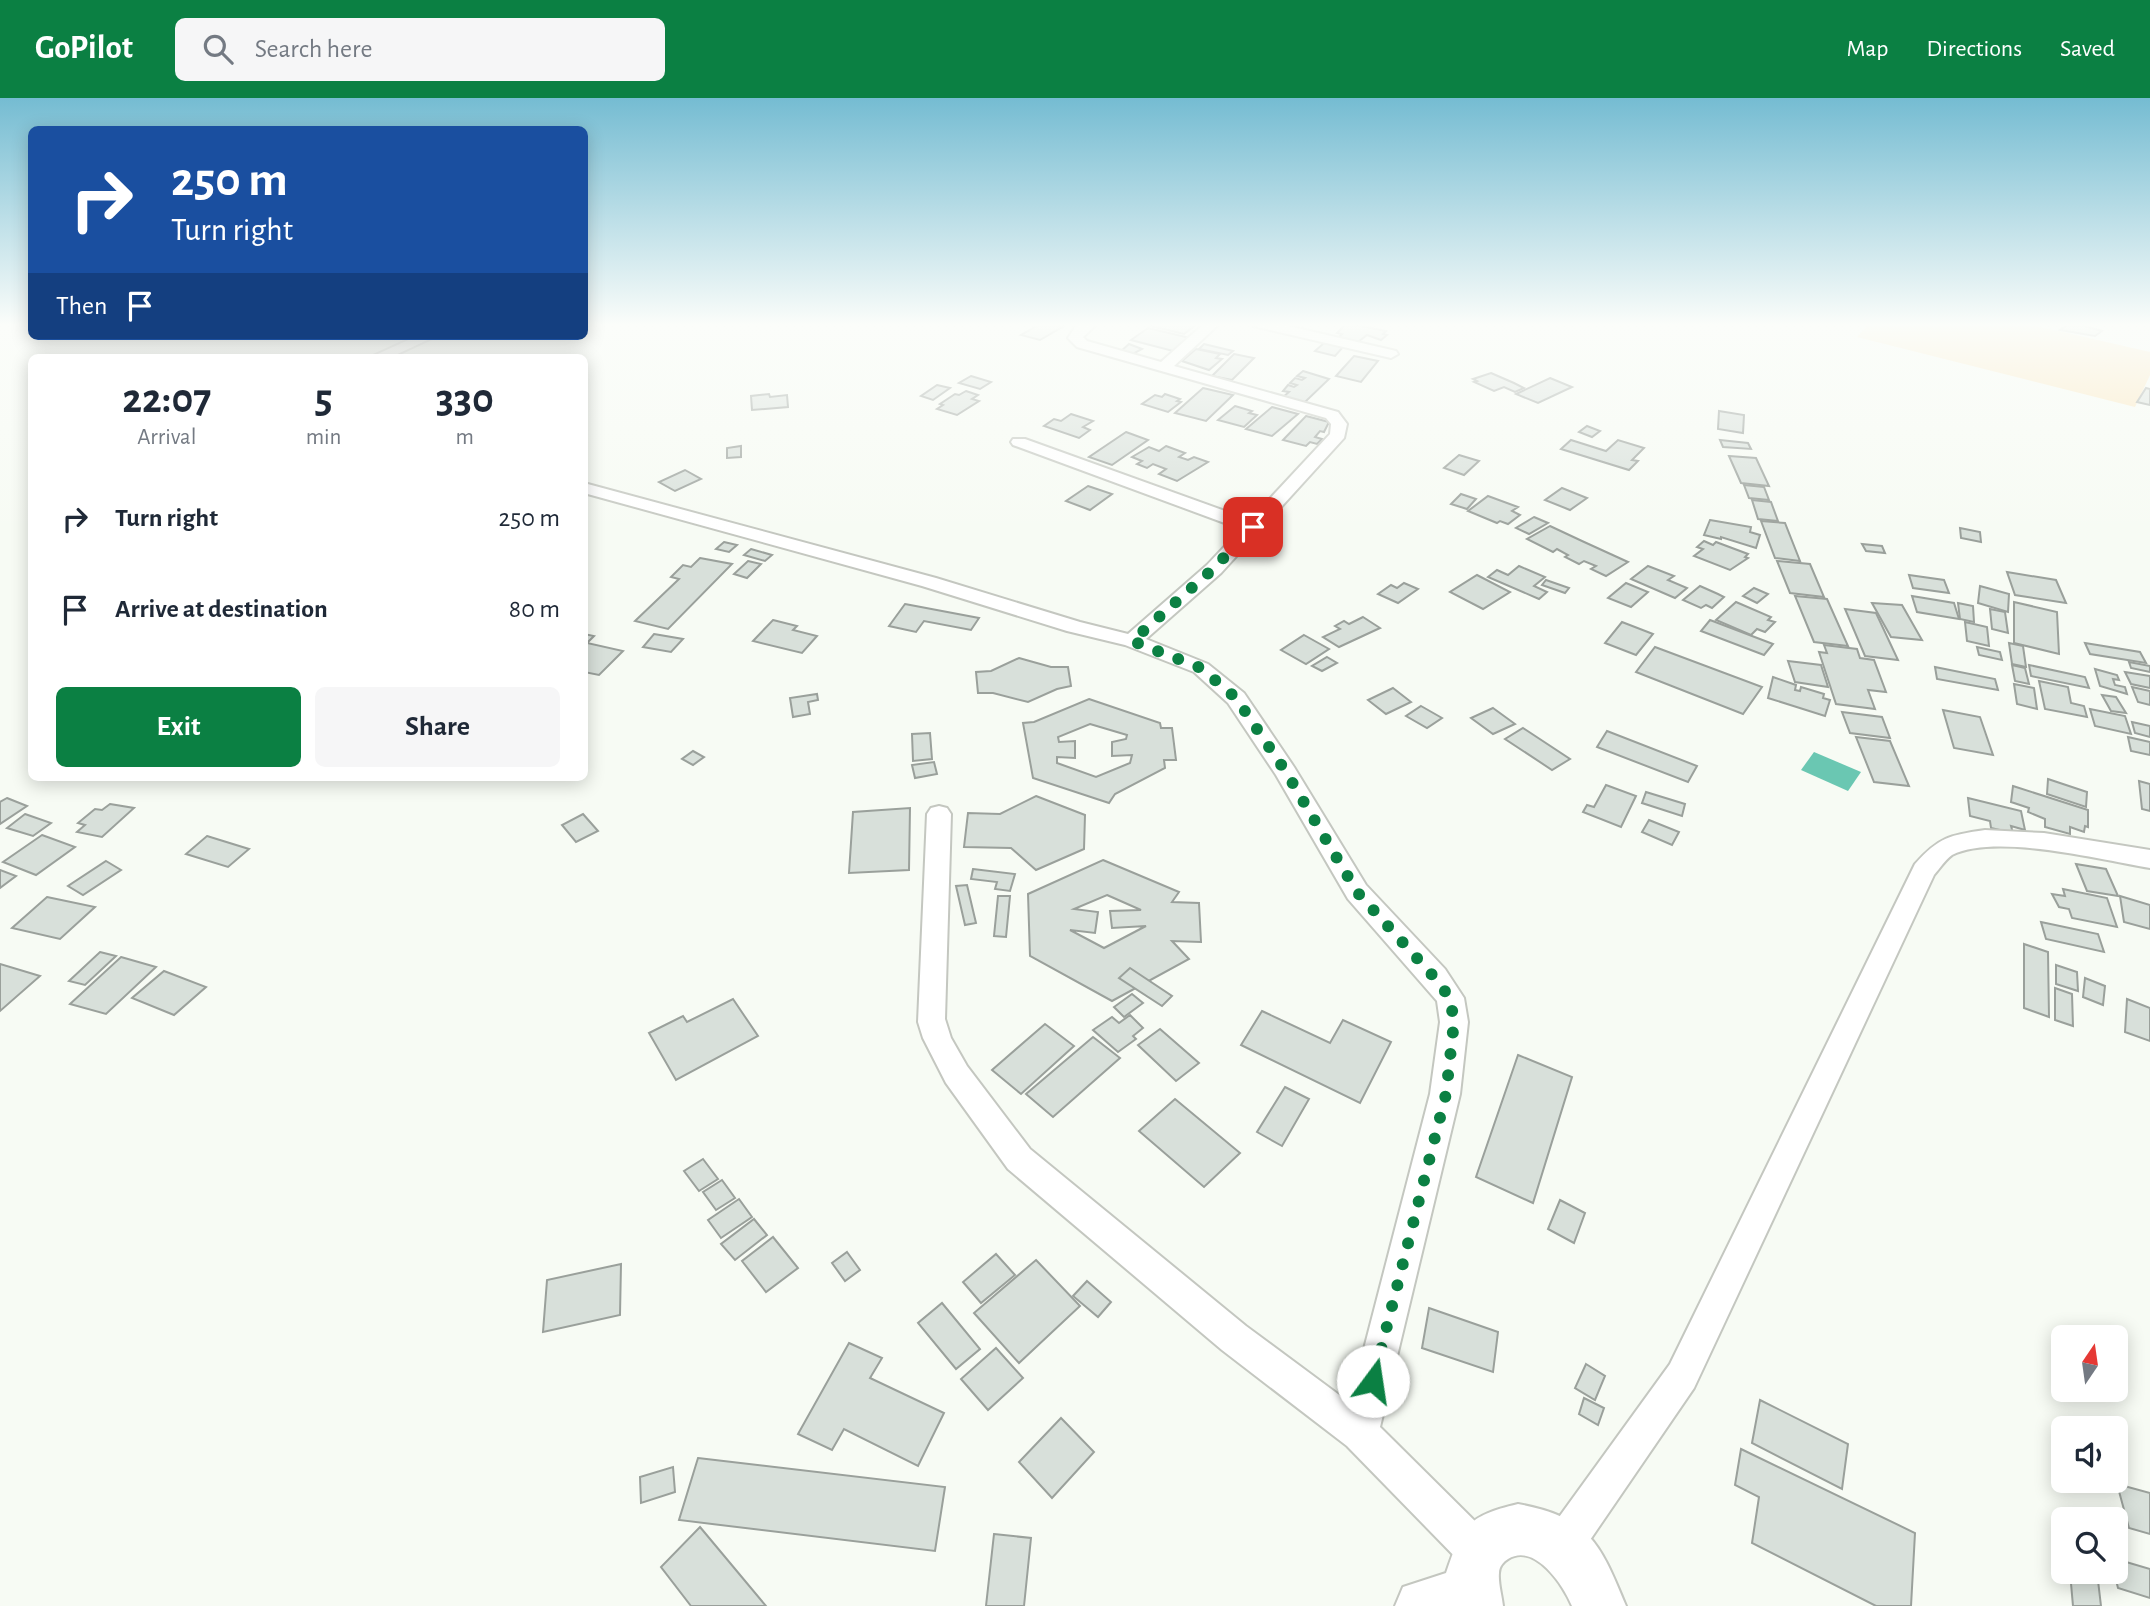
<!DOCTYPE html>
<html lang="en">
<head>
<meta charset="utf-8">
<style>
  body { margin:0; font-family:"Alegreya Sans",sans-serif; background:#f6f6f7; color:#1f2937; height:100vh; display:flex; flex-direction:column; font-size:26px; white-space:nowrap }
  * { box-sizing:border-box; margin:0 }
  p { font-size:23px; color:#747a83 }
  .icon { flex:none; width:38px; height:38px; fill:none; stroke:currentColor; stroke-width:2; stroke-linecap:round; stroke-linejoin:round }
  .map { position:relative; flex:1; overflow:hidden }
  .side { position:absolute; left:28px; top:256px; width:560px; height:427px; display:flex; flex-direction:column; background:#fff; border-radius:10px; box-shadow:0 4px 18px #0003 }
  .side>* { flex:none }
  .top-card { position:absolute; left:28px; top:28px; width:560px; height:214px; border-radius:10px; box-shadow:0 4px 18px #0003; background:#1a4fa0; color:#fff; overflow:hidden }
  .needle { width:46px; rotate:13deg }
  .buttons { position:absolute; left:2051px; top:1227px; display:grid; gap:14px }
  .buttons a { display:grid; place-items:center; width:77px; height:77px; border-radius:10px; background:#fff; box-shadow:0 4px 18px #0003; font-size:35px }
  .pin { position:absolute; display:grid; place-items:center; width:60px; height:60px; color:#fff; margin:-30px; border-radius:14px; box-shadow:0 4px 10px #0006 }
  .me { position:absolute; width:77px; margin:-38px; rotate:14deg; stroke-linejoin:round; filter:drop-shadow(0 0 5px #0008) }
  .turn { display:flex; align-items:center; gap:24px; height:147px; padding:0 28px; font-size:32px }
  .turn .icon { width:91px; height:91px; stroke-width:2.5 }
  .turn b { display:block; font-size:49px; line-height:60px }
  .then { display:flex; align-items:center; height:66px; padding:0 28px; background:#0003; gap:14px; font-size:26px }
  .eta { display:flex; justify-content:space-evenly; align-items:center; height:119px; text-align:center }
  .eta b { font-size:42px; font-weight:700; line-height:49px }
  .action { display:flex; gap:14px; margin-top:auto; padding:14px 28px }
  .action a { flex:1; height:80px; border-radius:10px; background:#0b8043; color:#fff; font-size:28px; font-weight:700; line-height:80px; text-align:center }
  .action a+a { background:#f6f6f7; color:#1f2937 }
  ul { padding:0; list-style:none }
  li { display:flex; align-items:center; gap:21px; height:91px; padding:0 28px }
  li div { flex:1 }
  li b { display:block; font-size:26px }
  li em { font-style:normal }
  header { display:flex; align-items:center; gap:42px; box-sizing:border-box; height:98px; padding:0 35px; background:#0b8043; color:#fff }
  header strong { font-size:33px }
  nav { display:flex; gap:38px; margin-inline-start:auto; font-size:24px }
  .search { width:490px; height:63px; background:#f6f6f7; display:flex; align-items:center; gap:18px; box-sizing:border-box; padding:0 24px; border-radius:10px; color:#747a83; font-size:26px }
  .map>svg:first-child { display:block }
  .green { fill:#fbe5ba }
  .water { fill:#6ac7b2 }
  .building { fill:#d8e0da; stroke:#9aa09b; stroke-width:2; fill-rule:evenodd }
  .lines { fill:none; stroke-linecap:round; stroke-linejoin:round }
  .street-casing { stroke:#c4c7c0; stroke-width:4 }
  .secondary-casing { stroke:#c4c7c0; stroke-width:4 }
  .street { fill:#fff; fill-rule:evenodd }
  .secondary { fill:#fff; fill-rule:evenodd }
  .route { stroke:#0b8043; stroke-width:12; stroke-dasharray:0 21.6 }
</style>
</head>
<body>
<header>
<strong>GoPilot</strong>
<div class="search"><svg class="icon" aria-label="search" viewBox="0 0 24 24"><circle cx="10" cy="10" r="6"/><path d="M15 15l6 6"/></svg>Search here</div>
<nav><a>Map</a><a>Directions</a><a>Saved</a></nav>
</header>
<div class="map">
<svg width="2150" height="1508" viewBox="0 0 2150 1508">
  <rect width="100%" height="100%" fill="#f7fbf4"/>
  <path class="green" d="M1870,225h153l127,29v23l-15,32 -278,-70z"/>
  <path class="water" d="M1814,654l47,20 -13,19 -47,-21z"/>
  <g class="building">
    <path d="M1042,225l22,3 -24,14 -19,-5z"/>
    <path d="M1155,225h36l6,1 -13,10 -33,-8z"/>
    <path d="M1347,225l39,8 -3,3 4,1 -6,5 -14,-5 -9,7 -19,-5 3,-3 -5,-1z"/>
    <path d="M2070,225h4l28,8 -7,5 -35,-6z"/>
    <path d="M1148,230l42,10 -17,13 -42,-11z"/>
    <path d="M1324,245l19,4 -8,9 -20,-5z"/>
    <path d="M1129,246l13,5 -11,6 -11,-3z"/>
    <path d="M1204,246l29,7 -5,4 -29,-6z"/>
    <path d="M1196,251l24,5 -4,4 6,1 -13,11 -27,-9z"/>
    <path d="M1234,256l20,4 -22,22 -20,-4z"/>
    <path d="M1354,258l24,5 -17,21 -25,-6z"/>
    <path d="M1303,273l26,8 -25,24 -21,-6 6,-5 -6,-1 5,-6 6,2 3,-2 -7,-2 5,-5 7,2 3,-2 -8,-2z"/>
    <path d="M1491,275l23,10 10,5 -9,4 -11,-5 -10,4 -20,-9 3,-1 -4,-2z"/>
    <path d="M971,278l20,6 -11,7 -21,-6z"/>
    <path d="M1550,280l22,9 -34,16 -22,-9z"/>
    <path d="M937,287l13,3 -17,12 -12,-4z"/>
    <path d="M1203,290l30,7 -27,26 -31,-8z"/>
    <path d="M2146,290l4,1v16l-13,-3z"/>
    <path d="M966,293l12,4 -6,4 7,2 -22,14 -20,-6 6,-4 -3,-1 15,-10 4,1z"/>
    <path d="M769,296l1,3 17,-2 1,12 -36,3 -1,-14z"/>
    <path d="M1165,296l15,5 -3,2 4,1 -13,10 -26,-8 13,-9 7,2z"/>
    <path d="M1235,308l17,5 -3,2 8,2 -13,12 -26,-7z"/>
    <path d="M1272,309l26,7 -26,22 -26,-7z"/>
    <path d="M1719,313l25,4 -1,18 -25,-4z"/>
    <path d="M1071,316l22,7 -10,6 7,3 -11,8 -35,-12 10,-7 7,2z"/>
    <path d="M1306,318l23,6 -5,10 -4,-1 -5,6 7,2 -5,5 -7,-2 -4,4 -23,-6z"/>
    <path d="M1587,328l13,5 -8,6 -13,-5z"/>
    <path d="M1126,334l22,8 -36,25 -23,-8z"/>
    <path d="M1571,342l35,11 12,-11 26,8 -12,12 6,1 -9,9 -68,-21z"/>
    <path d="M1720,342l28,3 3,6 -28,-2z"/>
    <path d="M741,348v11l-14,1v-10z"/>
    <path d="M1166,348l19,7 -6,4 9,3 6,-3 14,5 -31,19 -18,-7 7,-5 -13,-5 -6,4 -10,-4 5,-3 -10,-4 17,-10 10,4z"/>
    <path d="M1459,357l20,6 -15,14 -20,-7z"/>
    <path d="M1729,358l27,2 13,28 -28,-3z"/>
    <path d="M685,372l16,9 -26,12 -16,-9z"/>
    <path d="M1744,387l20,2 5,13 -20,-2z"/>
    <path d="M1088,388l24,8 -22,16 -24,-9z"/>
    <path d="M1562,390l25,10 -17,12 -25,-10z"/>
    <path d="M1461,396l15,5 -9,10 -16,-5z"/>
    <path d="M1488,398l30,11 -6,4 8,4 -12,9 -8,-3 -3,2 -29,-12z"/>
    <path d="M1752,402l19,2 7,19 -20,-2z"/>
    <path d="M1534,419l14,6 -19,11 -13,-6z"/>
    <path d="M1710,422l41,7 -1,5 10,3 -4,13 -35,-11v2l-17,-4z"/>
    <path d="M1761,423l24,2 15,38 -25,-3z"/>
    <path d="M1550,428l32,15 46,21 -22,14 -15,-7 5,-3 -12,-5 -5,3 -14,-7 3,-2 -11,-6 -4,3 -26,-13z"/>
    <path d="M1960,430l20,4 1,10 -20,-4z"/>
    <path d="M1704,443l9,4 3,-3 32,12 -3,3 3,1 -18,12 -36,-14 9,-7 -6,-2z"/>
    <path d="M724,444l13,3 -8,7 -13,-3z"/>
    <path d="M1862,446l20,2 3,7 -19,-2z"/>
    <path d="M751,451l21,6 -7,6 -21,-6z"/>
    <path d="M700,460l32,6 -64,65 -33,-8 44,-42 -8,-2 12,-12 8,2z"/>
    <path d="M748,463l13,3 -14,14 -13,-4z"/>
    <path d="M1777,463l33,3 14,33 -34,-4z"/>
    <path d="M1519,468l26,11 -11,9 13,6 -8,7 -51,-22 9,-7 11,5z"/>
    <path d="M1648,468l26,10 -6,4 19,8 -12,10 -44,-19z"/>
    <path d="M2007,474l49,8 10,23 -51,-8z"/>
    <path d="M1477,477l33,17 -27,17 -33,-17z"/>
    <path d="M1909,477l35,5 5,13 -36,-5z"/>
    <path d="M1546,482l23,8 -4,5 -23,-8z"/>
    <path d="M1404,485l14,6 -20,14 -20,-9 13,-9 6,3z"/>
    <path d="M1626,485l22,9 -17,15 -23,-9z"/>
    <path d="M1700,488l18,8 6,3 -12,11 -6,-3 -5,3 -18,-8z"/>
    <path d="M1980,488l29,8 -1,18 -30,-9z"/>
    <path d="M1754,490l14,6 -11,9 -14,-7z"/>
    <path d="M1795,498l32,3 21,47 -34,-4z"/>
    <path d="M1912,498l42,7 5,16 -42,-7z"/>
    <path d="M1736,504l35,15 -3,3 7,2 -10,10 -8,-3 -6,6 -35,-15z"/>
    <path d="M2014,504l43,10 2,42 -45,-11z"/>
    <path d="M1872,505l30,2 20,35 -31,-3z"/>
    <path d="M1958,505l15,3 1,16 -14,-3z"/>
    <path d="M905,506l74,14 -8,12 -47,-9 -8,11 -27,-6z"/>
    <path d="M1845,511l31,4 22,47 -33,-4z"/>
    <path d="M1990,511l15,3 3,21 -16,-4z"/>
    <path d="M1363,519l17,11 -41,19 -16,-10 17,-8 -5,-3 9,-5 5,3z"/>
    <path d="M773,522l24,6 -4,4 24,6 -15,17 -49,-12z"/>
    <path d="M1710,522l63,24 -9,11 -63,-24z"/>
    <path d="M1622,524l31,12 -17,21 -31,-12z"/>
    <path d="M1965,524l22,5 2,19 -22,-5z"/>
    <path d="M584,536l10,2 -7,7 36,8 -24,24 -15,-3z"/>
    <path d="M654,536l29,5 -12,13 -28,-5z"/>
    <path d="M1304,537l25,14 -23,15 -25,-14z"/>
    <path d="M2009,545l14,3 3,21 -14,-3z"/>
    <path d="M2085,545l55,9 6,11 -56,-9z"/>
    <path d="M1824,547l33,4 3,9 14,2 12,32 -18,-2 7,19 -39,-5 -17,-52 8,1z"/>
    <path d="M1655,549l107,40 -19,27 -107,-42z"/>
    <path d="M1977,549l23,5 2,8 -23,-5z"/>
    <path d="M1327,559l10,6 -15,8 -10,-5z"/>
    <path d="M1019,560l32,9h17l3,19 -14,3 -29,13 -35,-9h-15l-2,-21 15,-1z"/>
    <path d="M1788,563l33,4 7,22 -33,-5z"/>
    <path d="M2129,564l21,4v6l-19,-4z"/>
    <path d="M2012,567l13,3 4,16 -14,-3z"/>
    <path d="M2029,567l56,12 4,11 -58,-12z"/>
    <path d="M1935,569l60,12 3,11 -61,-11z"/>
    <path d="M2095,571l22,6 2,5 -6,-1 2,6 10,2 2,7 -27,-8z"/>
    <path d="M2125,574l25,4v12l-19,-4z"/>
    <path d="M1773,579l23,8 -1,5 5,1 1,-4 23,7 -1,4 7,2 -5,16 -57,-18z"/>
    <path d="M2039,583l29,6 3,16 13,3 3,11 -42,-8z"/>
    <path d="M2014,586l20,4 3,21 -20,-5z"/>
    <path d="M2132,589l18,4v14l-12,-3z"/>
    <path d="M1393,590l18,14 -25,12 -18,-14z"/>
    <path d="M817,596l1,6 -10,2 2,12 -17,3 -3,-19z"/>
    <path d="M2102,597l14,2 10,16 -15,-2z"/>
    <path d="M1089,601l71,24 1,5h11l4,32h-12l1,8 -50,26 -6,9 -76,-25 -10,-55 11,-1zM1090,626l37,11 -1,4 -14,3v14l20,-1 -2,8 -34,14 -39,-14v-6l18,1v-17l-16,1 -1,-5z"/>
    <path d="M1421,608l21,12 -15,10 -21,-12z"/>
    <path d="M1493,610l22,16 -22,10 -22,-16z"/>
    <path d="M2090,611l35,7 6,18 -36,-8z"/>
    <path d="M1943,612l37,7 13,38 -39,-7z"/>
    <path d="M1842,614l40,5 8,21 -40,-5z"/>
    <path d="M2132,624l18,4v11l-15,-4z"/>
    <path d="M1523,630l47,31 -18,11 -47,-31z"/>
    <path d="M1607,633l90,35 -9,16 -91,-35z"/>
    <path d="M930,635l2,26 -19,2 -1,-27z"/>
    <path d="M1856,639l34,4 19,45 -35,-4z"/>
    <path d="M2128,639l22,5v13l-19,-4z"/>
    <path d="M693,653l11,6 -11,8 -11,-6z"/>
    <path d="M934,664l3,12 -22,4 -3,-13z"/>
    <path d="M2048,681l39,13 -1,15 -39,-13z"/>
    <path d="M2139,683l11,3v27l-8,-2z"/>
    <path d="M1606,687l30,11 -15,31 -38,-15 4,-7 7,2z"/>
    <path d="M2013,688l75,24v17l-3,-1 -1,6 -14,-5v7l-25,-7v-8l-17,-7 1,-4 -18,-6z"/>
    <path d="M1646,694l39,12 -3,12 -40,-13z"/>
    <path d="M1036,698l49,19 -1,34 -48,21 -25,-22 -47,-1 4,-34 32,1z"/>
    <path d="M7,700l20,8 -27,18v-22z"/>
    <path d="M1968,700l53,13 4,19 -14,-4 2,7 -22,-5 -1,-7 -20,-5z"/>
    <path d="M110,706l24,4 -32,29 -25,-5 8,-7 -7,-2 17,-14 7,1z"/>
    <path d="M910,710l-1,62 -60,3 4,-61z"/>
    <path d="M25,716l26,9 -18,13 -26,-8z"/>
    <path d="M583,716l15,17 -22,11 -14,-17z"/>
    <path d="M1649,722l30,12 -7,13 -30,-13z"/>
    <path d="M42,737l33,12 -39,28 -33,-13z"/>
    <path d="M207,738l42,13 -21,18 -42,-13z"/>
    <path d="M1103,762l76,32 -7,10 27,1 2,39 -29,-1 17,18 -77,42 -82,-45 -2,-62zM1107,797l34,15 -31,1 2,17 34,-2 -42,22 -34,-18 25,3 3,-21 -24,-3z"/>
    <path d="M106,763l15,9 -38,25 -15,-9z"/>
    <path d="M2076,766l30,5 12,27 -31,-5z"/>
    <path d="M973,771l42,5 -5,17 -15,-2 2,-7 -26,-3z"/>
    <path d="M0,772l16,6 -16,12z"/>
    <path d="M967,787l9,38 -11,2 -9,-39z"/>
    <path d="M2063,791l44,9 10,29 -45,-9 -3,-9 -10,-2 -7,-13 13,2z"/>
    <path d="M998,798h12l-4,41 -12,-1z"/>
    <path d="M2120,798l30,9v24l-26,-7z"/>
    <path d="M47,799l48,10 -35,32 -48,-11z"/>
    <path d="M2041,824l57,12 6,18 -58,-13z"/>
    <path d="M2024,846l24,8 1,65 -25,-9z"/>
    <path d="M100,854l16,4 -31,29 -16,-4z"/>
    <path d="M121,859l35,10 -50,47 -36,-10z"/>
    <path d="M0,866l40,12 -40,35z"/>
    <path d="M2056,867l21,7 1,19 -22,-7z"/>
    <path d="M1130,870l42,28 -10,10 -43,-28z"/>
    <path d="M164,873l42,16 -32,28 -42,-17z"/>
    <path d="M2085,880l20,8 -2,19 -20,-8z"/>
    <path d="M2055,890l17,6 1,32 -18,-6z"/>
    <path d="M1132,896l11,9 -19,14 -10,-10z"/>
    <path d="M733,901l25,37 -82,44 -27,-47 34,-17 4,6z"/>
    <path d="M2127,901l23,9v33l-25,-9z"/>
    <path d="M1262,913l68,32 13,-23 48,22 -31,61 -119,-58z"/>
    <path d="M1130,917l13,13 -10,8 3,3 -18,13 -25,-22 19,-13 7,6z"/>
    <path d="M1045,926l29,22 -53,48 -29,-24z"/>
    <path d="M1160,931l39,34 -23,18 -38,-36z"/>
    <path d="M1093,939l27,21 -67,59 -27,-23z"/>
    <path d="M1518,957l54,22 -39,126 -57,-26z"/>
    <path d="M1285,989l24,12 -27,47 -25,-14z"/>
    <path d="M1175,1001l65,54 -36,34 -65,-56z"/>
    <path d="M703,1061l15,20 -19,12 -15,-20z"/>
    <path d="M722,1082l13,18 -19,12 -13,-18z"/>
    <path d="M739,1101l13,18 -31,21 -13,-18z"/>
    <path d="M1560,1102l25,13 -11,30 -26,-14z"/>
    <path d="M754,1121l13,16 -32,25 -14,-16z"/>
    <path d="M773,1139l25,31 -32,24 -24,-31z"/>
    <path d="M847,1154l13,18 -15,11 -13,-18z"/>
    <path d="M996,1156l19,21 -34,28 -18,-21z"/>
    <path d="M1036,1162l44,46 -61,57 -45,-50z"/>
    <path d="M621,1166l-1,51 -77,17 4,-52z"/>
    <path d="M1087,1183l24,21 -13,15 -25,-21z"/>
    <path d="M942,1205l38,46 -24,20 -38,-46z"/>
    <path d="M1429,1210l69,24 -5,40 -71,-24z"/>
    <path d="M849,1245l33,15 -12,20 74,35 -26,53 -74,-37 -12,21 -34,-16z"/>
    <path d="M996,1250l27,30 -35,32 -27,-31z"/>
    <path d="M1586,1266l19,12 -10,24 -20,-12z"/>
    <path d="M1584,1300l20,10 -6,17 -19,-11z"/>
    <path d="M1760,1302l88,44 -6,45 -90,-46z"/>
    <path d="M1061,1320l33,34 -42,46 -33,-36z"/>
    <path d="M1741,1351l174,84 -4,73h-35l-124,-63 7,-46 -24,-12z"/>
    <path d="M698,1360l247,29 -10,64 -256,-31z"/>
    <path d="M673,1369l2,25 -34,11 -1,-26z"/>
    <path d="M2117,1386l33,9v41l-21,-6z"/>
    <path d="M700,1429l66,79h-75l-30,-39z"/>
    <path d="M994,1436l37,4 -7,68h-38z"/>
    <path d="M2116,1461l34,10v29l-32,-10 -4,-16z"/>
    <path d="M2070,1474h27l4,34h-28z"/>
  </g>
  <g class="lines">
    <g class="street-casing">
      <g id="street">
        <path d="M1082,225h16l-15,14 4,4 74,21 44,-39h15l-46,43 164,46 9,12 -3,14 -123,135 -75,66 62,25 36,29 50,74 72,118 79,84 19,29 4,24 -8,72 -80,333 113,112 5,14 -5,14 -14,5 -14,-5 -118,-121 -125,-96 -214,-181 -62,-86 -23,-45 -5,-16 9,-208 4,-6 8,-2 8,2 4,6 -6,205 6,19 16,28 63,83 216,177 104,77 80,-309 10,-72 -3,-21 -89,-102 -72,-124 -48,-72 -34,-31 -69,-27 -58,-14 -145,-45 -338,-93v-10l352,95 144,44 48,12 79,-69 34,-36 -228,-84 -2,-3 2,-3h12l225,81 80,-86 1,-10 -5,-6 -249,-71 -9,-9 7,-11z"/>
        <path d="M1251,225h24l121,28 2,3 -7,4 -138,-32z"/>
        <path d="M417,238h19l-45,21h-20z"/>
        <path d="M1985,732l59,3 106,17v18c-48,-8 -154,-35 -198,-13 -7,5 -12,13 -18,20l-240,513 -117,171 -14,5 -14,-5 -5,-14 5,-14 121,-167 245,-500c24,-27 35,-29 70,-34z"/>
      </g>
    </g>
    <g class="secondary-casing">
      <path id="secondary" d="M1518,1406c72,13 82,40 108,102h-54c-8,-20 -37,-64 -64,-47 -5,3 -9,8 -9,14 -1,10 3,23 4,33h-108l8,-19 43,-14c16,-47 21,-57 72,-69z"/>
    </g>
    <use href="#street" class="street"/>
    <use href="#secondary" class="secondary"/>
  </g>
  <linearGradient id="sky" x2="0" y2="1"><stop stop-color="#75bcd2"/><stop offset="0.52" stop-color="#fbfdfa"/><stop offset="1" stop-color="#fbfdfa" stop-opacity="0"/></linearGradient>
  <rect width="2150" height="436" fill="url(#sky)"/>
  <g class="lines">
    <path class="route" d="M1253,429l-40,42 -81,72 69,27 35,30 50,74 71,120 77,85 16,21 4,24 -8,72 -73,287"/>
  </g>
</svg>
<div class="buttons">
<a><svg class="needle" viewBox="-14 -14 28 28"><path d="M0-13l5 13h-10z" fill="#e53935"/><path d="M0 13l5-13h-10z" fill="#747a83"/></svg></a>
<a><svg class="icon" aria-label="sound" viewBox="0 0 24 24"><path d="M4 9h4l5-4v14l-5-4H4zM17 9q2 3 0 6"/></svg></a>
<a><svg class="icon" aria-label="search" viewBox="0 0 24 24"><circle cx="10" cy="10" r="6"/><path d="M15 15l6 6"/></svg></a>
</div>
<div class="pin" style="left:1253px;top:429px;background:#d93025"><svg class="icon" aria-label="arrive" viewBox="0 0 24 24"><path d="M6 21V4h12l-3 4 3 4H6"/></svg></div>
<svg class="me" style="left:1373px;top:1283px" viewBox="-20 -20 40 40"><circle r="19" fill="#fff"/><path d="M0-13L10 11 0 6-10 11z" fill="#0b8043"/></svg>
<div class="top-card">
<div class="turn"><svg class="icon" aria-label="right" viewBox="0 0 24 24"><path d="M7 20v-9h11M14 6l5 5-5 5"/></svg><div><b>250 m</b>Turn right</div></div>
<div class="then">Then<svg class="icon" aria-label="arrive" viewBox="0 0 24 24"><path d="M6 21V4h12l-3 4 3 4H6"/></svg></div>
</div>
<section class="side">
<div class="eta">
<div><b>22:07</b><p>Arrival</p></div>
<div><b>5</b><p>min</p></div>
<div><b>330</b><p>m</p></div>
</div>
<ul>
<li><svg class="icon" aria-label="right" viewBox="0 0 24 24"><path d="M7 20v-9h11M14 6l5 5-5 5"/></svg><div><b>Turn right</b></div><em>250 m</em></li>
<li><svg class="icon" aria-label="arrive" viewBox="0 0 24 24"><path d="M6 21V4h12l-3 4 3 4H6"/></svg><div><b>Arrive at destination</b></div><em>80 m</em></li>
</ul>
<div class="action"><a>Exit</a><a>Share</a></div>
</section>
</div>
</body>
</html>
